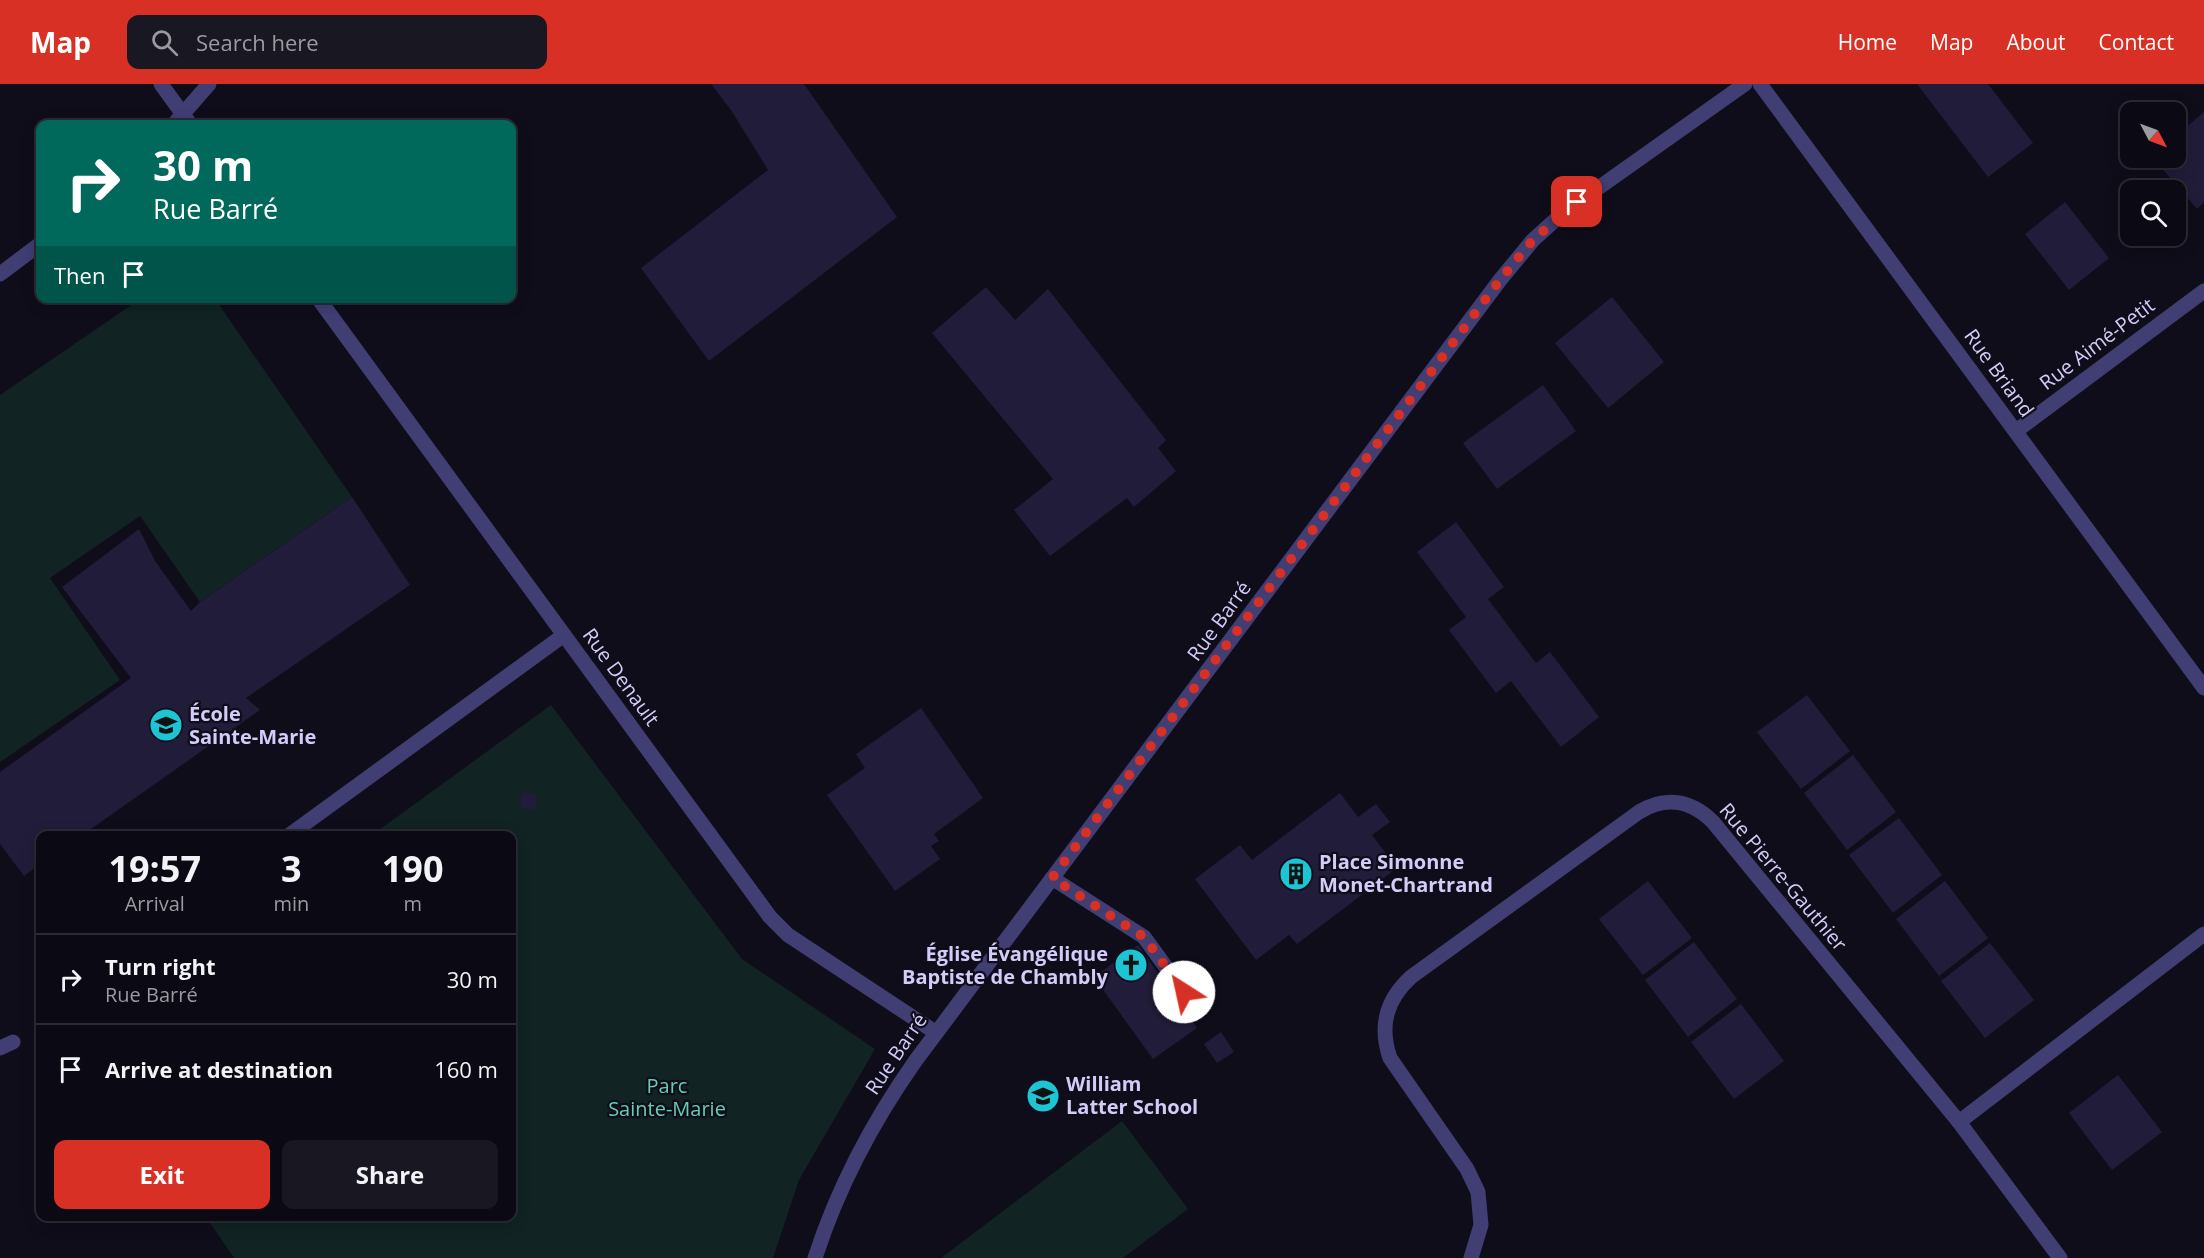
<!DOCTYPE html>
<html lang="en">
<head>
<meta charset="utf-8">
<style>
  body { margin:0; font-family:"Open Sans",sans-serif; background:#191822; color:#f1f3f6; height:100vh; display:flex; flex-direction:column; font-size:22px; white-space:nowrap }
  * { box-sizing:border-box; margin:0 }
  p { font-size:20px; color:#9a9aa0 }
  .icon { flex:none; width:33px; height:33px; fill:none; stroke:currentColor; stroke-width:2; stroke-linecap:round; stroke-linejoin:round }
  .map { position:relative; flex:1; overflow:hidden }
  .drawer { position:absolute; left:36px; top:747px; width:480px; height:390px; display:flex; flex-direction:column; background:#0b0a14; border-radius:12px; box-shadow:0 3px 15px #0003,0 0 0 2px #2b2b34 }
  .drawer>* { flex:none }
  .hud { position:absolute; left:36px; top:36px; width:480px; height:183px; border-radius:12px; box-shadow:0 3px 15px #0003,0 0 0 2px #2b2b34; background:#00695c; color:#fff; overflow:hidden }
  .needle { width:39px; rotate:131deg }
  .buttons { position:absolute; left:2120px; top:18px; display:grid; gap:12px }
  .buttons a { display:grid; place-items:center; width:66px; height:66px; border-radius:12px; background:#0b0a14; box-shadow:0 3px 15px #0003,0 0 0 2px #2b2b34; font-size:30px }
  .pin { position:absolute; display:grid; place-items:center; width:51px; height:51px; color:#fff; margin:-26px; border-radius:12px; box-shadow:0 3px 9px #0006 }
  .me { position:absolute; width:66px; margin:-33px; rotate:325deg; stroke-linejoin:round; filter:drop-shadow(0 0 4px #0008) }
  .turn { display:flex; align-items:center; gap:21px; height:126px; padding:0 18px; font-size:27px }
  .turn .icon { width:78px; height:78px; stroke-width:2.5 }
  .turn b { display:block; font-size:42px; line-height:51px }
  .then { display:flex; align-items:center; height:57px; padding:0 18px; background:#0003; gap:12px; font-size:22px }
  .eta { display:flex; justify-content:space-evenly; align-items:center; height:102px; text-align:center }
  .eta b { font-size:36px; font-weight:700; line-height:42px }
  .button { display:flex; gap:12px; margin-top:auto; padding:12px 18px }
  .button a { flex:1; height:69px; border-radius:12px; background:#d93025; color:#fff; font-size:24px; font-weight:700; line-height:69px; text-align:center }
  .button a+a { background:#191822; color:#f1f3f6 }
  ul { padding:0; list-style:none }
  li { display:flex; align-items:center; gap:18px; height:90px; padding:0 18px; border-top:2px solid #2b2b34 }
  li div { flex:1 }
  li b { display:block; font-size:22px }
  li em { font-style:normal }
  header { display:flex; align-items:center; gap:36px; box-sizing:border-box; height:84px; padding:0 30px; background:#d93025; color:#fff }
  header strong { font-size:28px }
  nav { display:flex; gap:33px; margin-inline-start:auto; font-size:21px }
  .search { width:420px; height:54px; background:#191822; display:flex; align-items:center; gap:15px; box-sizing:border-box; padding:0 21px; border-radius:12px; color:#9a9aa0; font-size:22px }
  .map>svg:first-child { display:block }
  .green { fill:#112323 }
  .building { fill:#211c39 }
  .lines { fill:none; stroke-linecap:round; stroke-linejoin:round }
  .minor { stroke:#403e73; stroke-width:15 }
  .route { stroke:#d93025; stroke-width:10; stroke-dasharray:0 18 }
  .labels { text-anchor:middle; stroke-width:4.5; stroke-linejoin:round; paint-order:stroke }
  .street-label { font-size:20px; fill:#d2cdf8; stroke:#0f0d1a }
  .poi-label { font-size:20px; font-weight:bold; fill:#d2cdf8; stroke:#0f0d1a; text-anchor:start }
  .park-label { font-size:20px; fill:#64cdb2; stroke:#0f0d1a }
</style>
</head>
<body>
<header>
<strong>Map</strong>
<div class="search"><svg class="icon" aria-label="search" viewBox="0 0 24 24"><circle cx="10" cy="10" r="6"/><path d="M15 15l6 6"/></svg>Search here</div>
<nav><a>Home</a><a>Map</a><a>About</a><a>Contact</a></nav>
</header>
<div class="map">
<svg width="2204" height="1174" viewBox="0 0 2204 1174">
  <rect width="100%" height="100%" fill="#0f0d1a"/>
  <g class="green">
    <path d="M140,215h75l137,198 -152,105 -60,-86 -90,62 70,102 -120,82v-367z"/>
    <path d="M551,621l191,254 133,90 -76,131 -26,78h-539l-28,-41 306,-1v-380l-140,-1z"/>
    <path d="M1122,1037l66,88 -65,49h-182z"/>
  </g>
  <g class="building">
    <path d="M711,0h93l93,133 -188,144 -68,-93 127,-98 -37,-60z"/>
    <path d="M1917,0h71l45,59 -45,34z"/>
    <path d="M2204,28v90l-7,7 -44,-51h22v-21z"/>
    <path d="M2065,118l44,56 -40,32 -44,-56z"/>
    <path d="M986,203l29,33 33,-31 118,151 -8,8 18,23 -42,36 -7,-9 -77,58 -36,-46 39,-31 -121,-146z"/>
    <path d="M1612,213l52,65 -56,46 -53,-65z"/>
    <path d="M1543,301l33,46 -79,58 -34,-46z"/>
    <path d="M352,413l58,88 -164,113 14,12 -179,126h-41v28l-16,12 -24,-32v-72l131,-94 -69,-91 77,-58 16,32 36,50 9,-9z"/>
    <path d="M1456,438l48,65 -16,12 48,64 14,-11 49,65 -38,30 -50,-66 -15,12 -47,-63 17,-13 -49,-65z"/>
    <path d="M1807,611l43,56 -49,38 -44,-57z"/>
    <path d="M921,624l62,90 -49,36 5,7 -8,5 9,13 -45,32 -68,-96 38,-27 -9,-14z"/>
    <path d="M1853,671l43,57 -49,38 -43,-57z"/>
    <path d="M522,708l15,3 -2,15 -15,-2z"/>
    <path d="M1340,709l18,24 18,-13 14,18 -18,13 25,33 -100,76 -8,-9 -33,25 -61,-81 45,-34 12,15z"/>
    <path d="M1899,734l43,57 -49,38 -44,-58z"/>
    <path d="M1648,797l44,57 -49,37 -44,-56z"/>
    <path d="M1945,797l43,57 -49,38 -43,-57z"/>
    <path d="M1694,858l43,57 -49,38 -43,-57z"/>
    <path d="M1990,859l44,57 -49,38 -44,-57z"/>
    <path d="M1138,861l59,83 -44,31 -59,-82z"/>
    <path d="M1741,920l43,57 -50,38 -43,-57z"/>
    <path d="M1221,948l13,20 -17,11 -13,-19z"/>
    <path d="M2118,991l44,57 -50,38 -43,-57z"/>
  </g>
  <g class="lines">
    <g class="minor">
      <path d="M161,0l29,40"/>
      <path d="M1760,0l444,604"/>
      <path d="M174,40l35,-40"/>
      <path d="M0,190l40,-30"/>
      <path d="M318,214l452,619 18,18 147,97"/>
      <path d="M2016,347l188,-140"/>
      <path d="M288,752l276,-201"/>
      <path d="M1052,794l92,59 40,55"/>
      <path d="M0,964l13,-6"/>
      <path d="M1959,1038l245,-188"/>
      <path d="M815,1174c23,-71 58,-137 101,-198l584,-780 33,-40 30,-27 182,-129"/>
      <path d="M1471,1174l10,-33 -3,-33 -11,-23 -77,-111c-11,-32 -4,-58 21,-81l228,-165c26,-16 52,-12 74,10l246,300 101,136"/>
    </g>
  </g>
  <g class="lines">
    <path class="route" d="M1184,908l-40,-55 -92,-59 448,-598 33,-40 44,-38"/>
  </g>
  <defs>
    <g id="school-disc" transform="scale(1.725)"><circle r="9.5" fill="#1dc5d4" stroke="#0f0d1a"/><path d="M0-5L7-2L0 1L-7-2ZM-4 1L0 2.5L4 1V4Q0 6-4 4Z" fill="#111"/></g>
    <g id="building-disc" transform="scale(1.725)"><circle r="9.5" fill="#1dc5d4" stroke="#0f0d1a"/><path d="M-4-6H4V6H1V3H-1V6H-4ZM-2.5-4.3h1.7v1.8h-1.7ZM.8-4.3h1.7v1.8H.8ZM-2.5-1h1.7V.8h-1.7ZM.8-1h1.7V.8H.8Z" fill="#111"/></g>
    <g id="church-disc" transform="scale(1.725)"><circle r="9.5" fill="#1dc5d4" stroke="#0f0d1a"/><path d="M-1.2-6h2.4v3.5h3.3v2.4h-3.3V6h-2.4V-.1h-3.3v-2.4h3.3Z" fill="#111"/></g>
  </defs>
  <g fill-rule="evenodd">
    <use href="#school-disc" x="166" y="641"/>
    <use href="#building-disc" x="1296" y="790"/>
    <use href="#church-disc" x="1131" y="881"/>
    <use href="#school-disc" x="1043" y="1012"/>
  </g>
  <g class="labels">
    <g class="street-label">
      <text transform="translate(2097 260) rotate(-37)" y="7">Rue Aimé-Petit</text>
      <text transform="translate(1999 289) rotate(54)" y="7">Rue Briand</text>
      <text transform="translate(1219 537) rotate(-54)" y="7">Rue Barré</text>
      <text transform="translate(621 593) rotate(54)" y="7">Rue Denault</text>
      <text transform="translate(1783 793) rotate(50)" y="7">Rue Pierre-Gauthier</text>
      <text transform="translate(896 970) rotate(-56)" y="7">Rue Barré</text>
    </g>
    <g class="poi-label">
      <text x="189" y="637">École<tspan x="189" dy="23">Sainte-Marie</tspan></text>
      <text x="1319" y="785">Place Simonne<tspan x="1319" dy="23">Monet-Chartrand</tspan></text>
      <text x="1108" y="877" text-anchor="end">Église Évangélique<tspan x="1108" dy="23">Baptiste de Chambly</tspan></text>
      <text x="1066" y="1007">William<tspan x="1066" dy="23">Latter School</tspan></text>
    </g>
    <g class="park-label">
      <text x="667" y="1009">Parc<tspan x="667" dy="23">Sainte-Marie</tspan></text>
    </g>
  </g>
</svg>
<div class="buttons">
<a><svg class="needle" viewBox="-14 -14 28 28"><path d="M0-13l5 13h-10z" fill="#e53935"/><path d="M0 13l5-13h-10z" fill="#9a9aa0"/></svg></a>
<a><svg class="icon" aria-label="search" viewBox="0 0 24 24"><circle cx="10" cy="10" r="6"/><path d="M15 15l6 6"/></svg></a>
</div>
<div class="pin" style="left:1577px;top:118px;background:#d93025"><svg class="icon" aria-label="arrive" viewBox="0 0 24 24"><path d="M6 21V4h12l-3 4 3 4H6"/></svg></div>
<svg class="me" style="left:1184px;top:908px" viewBox="-20 -20 40 40"><circle r="19" fill="#fff"/><path d="M0-13L10 11 0 6-10 11z" fill="#d93025"/></svg>
<div class="hud">
<div class="turn"><svg class="icon" aria-label="right" viewBox="0 0 24 24"><path d="M7 20v-9h11M14 6l5 5-5 5"/></svg><div><b>30 m</b>Rue Barré</div></div>
<div class="then">Then<svg class="icon" aria-label="arrive" viewBox="0 0 24 24"><path d="M6 21V4h12l-3 4 3 4H6"/></svg></div>
</div>
<section class="drawer">
<div class="eta">
<div><b>19:57</b><p>Arrival</p></div>
<div><b>3</b><p>min</p></div>
<div><b>190</b><p>m</p></div>
</div>
<ul>
<li><svg class="icon" aria-label="right" viewBox="0 0 24 24"><path d="M7 20v-9h11M14 6l5 5-5 5"/></svg><div><b>Turn right</b><p>Rue Barré</p></div><em>30 m</em></li>
<li><svg class="icon" aria-label="arrive" viewBox="0 0 24 24"><path d="M6 21V4h12l-3 4 3 4H6"/></svg><div><b>Arrive at destination</b></div><em>160 m</em></li>
</ul>
<div class="button"><a>Exit</a><a>Share</a></div>
</section>
</div>
</body>
</html>
